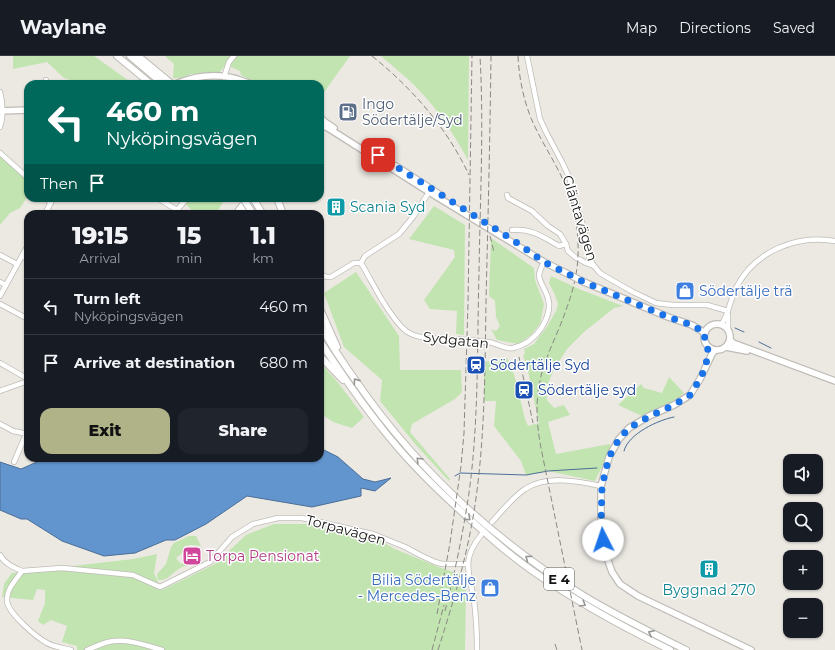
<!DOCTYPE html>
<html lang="en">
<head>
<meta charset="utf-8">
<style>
  body { margin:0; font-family:Montserrat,sans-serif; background:#20242c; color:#f1f3f6; height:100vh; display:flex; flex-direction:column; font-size:15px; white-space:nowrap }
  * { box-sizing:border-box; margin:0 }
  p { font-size:13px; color:#9ea1a6 }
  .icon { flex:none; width:22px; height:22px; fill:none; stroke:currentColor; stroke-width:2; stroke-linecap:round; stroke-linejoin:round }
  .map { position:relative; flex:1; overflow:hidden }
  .drawer { position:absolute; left:24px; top:154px; width:300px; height:252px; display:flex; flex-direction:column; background:#171b24; border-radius:12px; box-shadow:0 1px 3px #0004 }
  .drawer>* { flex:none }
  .hud { position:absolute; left:24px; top:24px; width:300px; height:122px; border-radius:12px; box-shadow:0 1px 3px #0004; background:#00695c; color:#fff; overflow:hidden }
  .tools { position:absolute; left:783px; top:398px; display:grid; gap:8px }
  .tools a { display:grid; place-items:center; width:40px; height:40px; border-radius:8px; background:#171b24; box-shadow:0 1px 3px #0004; font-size:20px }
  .pin { position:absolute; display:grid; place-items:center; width:34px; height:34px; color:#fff; margin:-17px; border-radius:8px; box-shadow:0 2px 6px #0006 }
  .me { position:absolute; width:44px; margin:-22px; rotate:356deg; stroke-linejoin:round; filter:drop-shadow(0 0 3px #0008) }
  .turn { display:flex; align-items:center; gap:14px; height:84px; padding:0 16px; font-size:18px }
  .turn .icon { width:52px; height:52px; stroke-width:2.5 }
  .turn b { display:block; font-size:28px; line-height:34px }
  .then { display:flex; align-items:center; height:38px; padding:0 16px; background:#0003; gap:8px; font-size:15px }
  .eta { display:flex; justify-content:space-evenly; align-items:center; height:68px; text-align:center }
  .eta b { font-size:24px; font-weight:800; line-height:28px }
  .cta { display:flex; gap:8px; margin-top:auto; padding:8px 16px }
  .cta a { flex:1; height:46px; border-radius:12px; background:#b0b387; color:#111; font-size:16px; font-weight:800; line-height:46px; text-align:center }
  .cta a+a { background:#20242c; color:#f1f3f6 }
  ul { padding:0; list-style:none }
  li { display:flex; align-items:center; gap:12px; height:56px; padding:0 16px; border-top:1px solid #363941 }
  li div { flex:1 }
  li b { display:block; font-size:15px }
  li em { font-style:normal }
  header { display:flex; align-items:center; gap:24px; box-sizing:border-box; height:56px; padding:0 20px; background:#171b24; border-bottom:1px solid #363941 }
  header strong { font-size:19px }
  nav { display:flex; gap:22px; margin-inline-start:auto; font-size:14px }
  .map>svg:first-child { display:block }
  .green { fill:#c2e4b1 }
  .water { fill:#6294ce; stroke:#4b6e96 }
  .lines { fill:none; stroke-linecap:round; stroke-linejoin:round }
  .stream { stroke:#4b6e96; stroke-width:1 }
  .minor-casing { stroke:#bfbcb7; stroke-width:6 }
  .major-casing { stroke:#bfbcb7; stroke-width:8 }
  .highway-casing { stroke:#bfbcb7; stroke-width:8 }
  .minor { stroke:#fff; stroke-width:4.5 }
  .major { stroke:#fff; stroke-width:5.5 }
  .highway { stroke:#fff; stroke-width:6 }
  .rail { stroke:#8a8884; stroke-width:1; stroke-dasharray:6 3; stroke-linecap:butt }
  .major-bridge-casing { stroke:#bfbcb7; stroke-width:8; stroke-linecap:butt }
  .highway-bridge-casing { stroke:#bfbcb7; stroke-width:8; stroke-linecap:butt }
  .major-bridge { stroke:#fff; stroke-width:5.5 }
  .highway-bridge { stroke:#fff; stroke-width:6 }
  .oneway { stroke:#969594 }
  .route { stroke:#1a73e8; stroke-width:7; stroke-dasharray:0 12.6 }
  .labels { text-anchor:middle; stroke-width:3; stroke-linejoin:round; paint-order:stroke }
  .shield { fill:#fff; stroke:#5b5a59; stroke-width:1 }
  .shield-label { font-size:13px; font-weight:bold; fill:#151412 }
  .service-label { font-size:14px; fill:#4e5e75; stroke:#fff; text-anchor:start }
  .culture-label { font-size:14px; fill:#0d838f; stroke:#fff; text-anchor:start }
  .street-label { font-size:14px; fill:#151412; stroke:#fff }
  .shop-label { font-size:14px; fill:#366cbe; stroke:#fff; text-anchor:start }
  .transit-label { font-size:14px; fill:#164399; stroke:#fff; text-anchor:start }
  .hotel-label { font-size:14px; fill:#b23c85; stroke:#fff; text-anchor:start }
</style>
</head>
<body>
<header>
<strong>Waylane</strong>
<nav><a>Map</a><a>Directions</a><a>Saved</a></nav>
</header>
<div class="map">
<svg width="835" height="594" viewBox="0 0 835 594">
  <rect width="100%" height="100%" fill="#ece9e3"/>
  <g class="green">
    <path d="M13,0h81l38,27 3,1h-52l-19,-6 -17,-16 -34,7z"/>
    <path d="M165,0h185l-30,42v-14h-56l-18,-6 -5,-3 -1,-4 -14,-6 -3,3 -4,5 -28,1 -11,4h-7l1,-14z"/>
    <path d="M381,0h88l-1,104c-14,-26 -30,-50 -50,-71 -11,-12 -25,-22 -37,-33z"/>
    <path d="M0,98l28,26v16l-8,12 -10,5 -10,12z"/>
    <path d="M189,142h33l1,4 -7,12h-21l-10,-11z"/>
    <path d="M434,150l31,19 -1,110 -8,-1 1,-23 -27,-2 -6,-9 31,-43 -1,-7 -45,-11z"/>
    <path d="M491,182l43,30 1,12 9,24 -4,20 -9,11 -13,9 -21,-4 -6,-11 5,2 4,-5 -4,-9 -1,-16 -6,-5z"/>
    <path d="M356,216l43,64 1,34h61l1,22 -7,7 -43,25 -2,8 40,47 -1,2 -33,-36 -36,-44 2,-21 -38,-33 -20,-54z"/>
    <path d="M551,220l28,13 44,17 -9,2 -30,24 -17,17 -13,20 -8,20 1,11 7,8 10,-3 6,10 -22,7 8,32 54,-10 1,4 -16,33 -47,-10 -22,4 -5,-14 -27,-35 2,-25h-12v-39l23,-4 7,16 11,45 3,7 11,-3 -11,-52 -5,-16 2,-1 -1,-5 10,-5 5,-7 7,-9 10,-17 2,-7 -3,-9 -6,-12z"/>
    <path d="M320,306l19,22 25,33 -12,11 -19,-6 -13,-9z"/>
    <path d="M669,321l15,16c-12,11 -28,17 -42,23l-24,-11 23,-21 3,4 18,5z"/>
    <path d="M274,468h31l72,15 18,10 46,19 22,7 3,16 -1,59h-388v-4l-15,-4 5,-16 -16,-6 -8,5 -5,-4 7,-18v-13l-8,-1 -4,11 -31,-3 2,-13 8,-11 121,-14 24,-5 -3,19 8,17 53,-26 31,-29z"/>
    <path d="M189,480h7l5,10 -10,-1 -7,1 -2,7 -6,5 4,5 8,2c-4,1 -9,3 -12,6 -6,4 -9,10 -18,9l-1,-6 9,-10 5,-17 3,-4z"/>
  </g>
  <path class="water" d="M320,392l18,9 25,22 12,3 16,-4 -16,13 -14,-3v8l-49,11 -65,-11 -41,28 -31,16h-9l-31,13 -31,3 -42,-15 -35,-22h-6l-21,-9v-48l21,7 25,-11h274z"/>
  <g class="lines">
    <g class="stream">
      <path d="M735,272l9,4"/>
      <path d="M759,286l12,6"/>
      <path d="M624,395c4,-17 34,-31 50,-34"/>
      <path d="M455,420l5,-3 66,2 22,-4 49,-3"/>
    </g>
    <g class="minor-casing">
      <g id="minor">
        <path d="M527,0l13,63 6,13 17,32 6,13 14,49 6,31 5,9 6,7 10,6 23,13 23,11 8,1 9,1h34l21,6"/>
        <path d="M224,21l5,-15 5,-6"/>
        <path d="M46,24v4"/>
        <path d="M0,36c3,12 4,23 0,35"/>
        <path d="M0,97l28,25"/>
        <path d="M431,133l-18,28 -14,17 -34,22 -4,7c7,12 14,25 21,37 7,11 14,23 24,31 13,9 30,7 45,8 12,0 24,2 36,3 9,0 17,8 26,6 13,-3 22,-10 29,-21 6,-10 10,-23 4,-34 -2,-5 -6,-11 -7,-17 0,-5 3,-10 5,-14"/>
        <path d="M507,139l1,3 24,13 16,15 12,8 6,10 2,7 7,6 11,6 8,3"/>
        <path d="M45,142l6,5"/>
        <path d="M157,142l7,4 13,8"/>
        <path d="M47,154l7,4"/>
        <path d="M45,158l8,-16"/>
        <path d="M174,158l13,-16"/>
        <path d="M512,174c19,-2 31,7 47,16l7,-2"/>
        <path d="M0,199l17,9"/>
        <path d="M22,200l6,3"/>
        <path d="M322,219l5,2h4l23,-14h7"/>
        <path d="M0,226l6,3"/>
        <path d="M0,240l28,-51"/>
        <path d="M0,248l28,15"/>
        <path d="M728,259v15"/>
        <path d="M721,269c8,-11 9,-25 15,-37 18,-36 60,-54 99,-47"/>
        <path d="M0,307l28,16"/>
        <path d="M0,335l28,-10"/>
        <path d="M0,368l13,7 15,3"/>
        <path d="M14,406l12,-28"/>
        <path d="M492,466c10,-11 20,-24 33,-33 22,-14 52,-8 76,-3"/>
        <path d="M0,499c5,9 13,12 22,16 -6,9 -16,18 -15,30 1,12 29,36 40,42 7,4 16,5 24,7"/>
        <path d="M22,515l40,-3 71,7 27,12 50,-25 22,-25 21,-13 25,-6h24l71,16 32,13 15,8 15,7 7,2h25"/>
        <path d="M87,594c7,-3 14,-6 21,-8 19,-4 37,3 54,8"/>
        <path d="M477,594c0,-17 -1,-34 -3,-50 -5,-28 -13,-40 7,-65"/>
      </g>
    </g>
    <g class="major-casing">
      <g id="major">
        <path d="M178,27c15,-6 33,-9 50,-6 8,1 16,5 24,7"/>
        <path d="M0,55l28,-1"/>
        <path d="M320,61l5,5 9,6"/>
        <path d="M320,69l8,3 101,64 115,70 24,12"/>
        <path d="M396,110l46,30"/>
        <path d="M584,226l84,35 24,8 13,8"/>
        <circle cx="717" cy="281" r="13"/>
        <path d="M730,284l3,3 102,38"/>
        <path d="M726,291l21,4"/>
        <path d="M715,294l-3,4 -12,25 -10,16 -16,10 -25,11 -20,12 -10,11 -10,18 -8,29v40l3,23 8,23 8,12 18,12 113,54"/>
      </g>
    </g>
    <g class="highway-casing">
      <g id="highway">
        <path d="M117,0l34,28"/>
        <path d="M130,0l33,28"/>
        <path d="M138,0l34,28"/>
        <path d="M277,142l6,16"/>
        <path d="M236,158l12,-16"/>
        <path d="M242,158l13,-16"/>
        <path d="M320,253l17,38"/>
        <path d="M320,269c11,20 23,38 36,56 60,87 139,160 228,215 33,20 68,37 102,54"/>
        <path d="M320,285c19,29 39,59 61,86 24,31 52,59 81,85 23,21 46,42 72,60 43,30 89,55 136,78"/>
        <path d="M320,300l23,24"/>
      </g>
    </g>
    <use href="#minor" class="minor"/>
    <use href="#major" class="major"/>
    <use href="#highway" class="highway"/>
    <g class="rail">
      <path d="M372,0c41,33 75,72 97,119"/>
      <path d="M518,0c1,21 5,42 13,62 10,24 26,46 36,71 7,17 11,37 11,56 1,22 -4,44 -12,65 -7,21 -18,41 -24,62 -7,26 -6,50 -1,76l41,202"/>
      <path d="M490,180l4,16"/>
      <path d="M519,301l14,66"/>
      <path d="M445,555c10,-39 18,-78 24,-118 10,-73 8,-147 10,-220 1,-72 5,-145 1,-217"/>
      <path d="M437,558l13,-71 11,-77 3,-33 4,-129 4,-248"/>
      <path d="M555,588l2,6"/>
      <path d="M432,594l12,-45"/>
      <path d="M438,594c16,-50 31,-100 38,-152 9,-65 9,-131 10,-197 2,-82 4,-163 5,-245"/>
    </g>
    <g class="major-bridge-casing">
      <path id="major-bridge" d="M568,218l16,8"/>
    </g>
    <g class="highway-bridge-casing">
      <g id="highway-bridge">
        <path d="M243,142l10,16"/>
        <path d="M253,142l9,15"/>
      </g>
    </g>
    <use href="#major-bridge" class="major-bridge"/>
    <use href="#highway-bridge" class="highway-bridge"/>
  </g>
  <defs><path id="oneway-chevron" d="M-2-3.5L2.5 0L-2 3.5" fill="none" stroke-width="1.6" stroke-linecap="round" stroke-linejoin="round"/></defs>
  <g class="oneway">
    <use href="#oneway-chevron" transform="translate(356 325) rotate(-125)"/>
    <use href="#oneway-chevron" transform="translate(419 404) rotate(-133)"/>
    <use href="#oneway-chevron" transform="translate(468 462) rotate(43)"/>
    <use href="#oneway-chevron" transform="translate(528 502) rotate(-143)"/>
    <use href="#oneway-chevron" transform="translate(583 548) rotate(31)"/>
    <use href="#oneway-chevron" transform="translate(651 577) rotate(-154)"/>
  </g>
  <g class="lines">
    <path class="route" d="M378,99l135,85 31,22 40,20 84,35 24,8 13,8c-1,5 0,9 3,14l-2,19 -6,13 -10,16 -16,10 -24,11 -21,12 -10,11 -10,18 -7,29 -1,40 2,14"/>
  </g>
  <defs>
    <g id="fuel-square" transform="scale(1)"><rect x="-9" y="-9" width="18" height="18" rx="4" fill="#5c6f8a" stroke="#fff"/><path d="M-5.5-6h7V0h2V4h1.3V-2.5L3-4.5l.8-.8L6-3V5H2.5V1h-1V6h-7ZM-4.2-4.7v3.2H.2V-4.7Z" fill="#fff"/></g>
    <g id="building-square" transform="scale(1)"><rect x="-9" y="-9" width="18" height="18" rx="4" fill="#0f9aa8" stroke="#fff"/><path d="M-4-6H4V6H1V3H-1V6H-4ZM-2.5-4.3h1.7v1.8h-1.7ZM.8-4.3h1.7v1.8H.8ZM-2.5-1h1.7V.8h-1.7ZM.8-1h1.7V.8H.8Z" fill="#fff"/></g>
    <g id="shop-square" transform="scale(1)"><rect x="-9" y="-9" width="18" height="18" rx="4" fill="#3f7fe0" stroke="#fff"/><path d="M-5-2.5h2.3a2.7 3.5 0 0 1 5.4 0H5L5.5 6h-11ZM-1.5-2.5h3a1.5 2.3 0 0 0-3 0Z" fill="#fff"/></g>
    <g id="station-square" transform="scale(1)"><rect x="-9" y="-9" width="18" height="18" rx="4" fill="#1a4fb4" stroke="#fff"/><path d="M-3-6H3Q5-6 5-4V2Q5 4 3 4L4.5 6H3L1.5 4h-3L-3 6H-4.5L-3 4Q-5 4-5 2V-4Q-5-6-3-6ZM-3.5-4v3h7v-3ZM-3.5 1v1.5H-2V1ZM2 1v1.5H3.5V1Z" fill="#fff"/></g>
    <g id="hotel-square" transform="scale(1)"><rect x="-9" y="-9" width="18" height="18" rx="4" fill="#d1479c" stroke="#fff"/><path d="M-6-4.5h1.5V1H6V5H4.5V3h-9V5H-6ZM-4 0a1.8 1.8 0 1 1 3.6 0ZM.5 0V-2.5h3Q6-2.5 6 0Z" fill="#fff"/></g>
  </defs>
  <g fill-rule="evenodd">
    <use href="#fuel-square" x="348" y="56"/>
    <use href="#building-square" x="336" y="151"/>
    <use href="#shop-square" x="685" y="235"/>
    <use href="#station-square" x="476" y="309"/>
    <use href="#station-square" x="524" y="334"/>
    <use href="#hotel-square" x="192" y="500"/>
    <use href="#building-square" x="709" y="513"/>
    <use href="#shop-square" x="490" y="532"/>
  </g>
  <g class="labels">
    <rect class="shield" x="544" y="512" width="30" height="22" rx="3"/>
    <g class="shield-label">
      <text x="559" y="528">E 4</text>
    </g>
    <g class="service-label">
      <text x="362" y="53">Ingo<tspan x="362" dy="16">Södertälje/Syd</tspan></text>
    </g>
    <g class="culture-label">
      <text x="350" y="156">Scania Syd</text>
      <text x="709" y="539" text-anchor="middle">Byggnad 270</text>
    </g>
    <g class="street-label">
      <text transform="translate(580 162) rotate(73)" y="5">Gläntavägen</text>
      <text transform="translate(456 284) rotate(6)" y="5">Sydgatan</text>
      <text transform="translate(346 474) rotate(15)" y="5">Torpavägen</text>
    </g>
    <g class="shop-label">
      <text x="699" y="240">Södertälje trä</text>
      <text x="476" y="529" text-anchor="end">Bilia Södertälje<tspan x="476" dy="16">- Mercedes-Benz</tspan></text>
    </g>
    <g class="transit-label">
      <text x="490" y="314">Södertälje Syd</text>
      <text x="538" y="339">Södertälje syd</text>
    </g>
    <g class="hotel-label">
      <text x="206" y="505">Torpa Pensionat</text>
    </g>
  </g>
</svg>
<div class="tools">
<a><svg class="icon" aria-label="sound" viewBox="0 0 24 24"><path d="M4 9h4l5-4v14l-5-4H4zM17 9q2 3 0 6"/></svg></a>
<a><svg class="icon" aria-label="search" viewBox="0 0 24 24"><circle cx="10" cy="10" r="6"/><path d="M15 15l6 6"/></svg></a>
<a>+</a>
<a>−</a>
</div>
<div class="pin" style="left:378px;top:99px;background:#d93025"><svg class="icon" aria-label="arrive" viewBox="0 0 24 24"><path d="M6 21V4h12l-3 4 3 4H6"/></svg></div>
<svg class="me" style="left:603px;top:484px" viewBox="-20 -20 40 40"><circle r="19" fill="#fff"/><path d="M0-13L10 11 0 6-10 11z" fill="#1a73e8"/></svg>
<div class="hud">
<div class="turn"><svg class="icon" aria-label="left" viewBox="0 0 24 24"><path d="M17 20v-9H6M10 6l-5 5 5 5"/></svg><div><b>460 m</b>Nyköpingsvägen</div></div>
<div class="then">Then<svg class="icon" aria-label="arrive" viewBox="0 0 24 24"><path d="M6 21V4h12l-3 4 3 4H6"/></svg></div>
</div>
<section class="drawer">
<div class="eta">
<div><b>19:15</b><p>Arrival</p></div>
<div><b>15</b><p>min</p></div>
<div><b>1.1</b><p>km</p></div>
</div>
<ul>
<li><svg class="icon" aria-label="left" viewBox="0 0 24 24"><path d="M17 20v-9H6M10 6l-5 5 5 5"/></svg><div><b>Turn left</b><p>Nyköpingsvägen</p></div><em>460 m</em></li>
<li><svg class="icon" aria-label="arrive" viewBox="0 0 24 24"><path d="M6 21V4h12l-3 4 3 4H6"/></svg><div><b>Arrive at destination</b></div><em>680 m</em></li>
</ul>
<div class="cta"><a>Exit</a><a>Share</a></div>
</section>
</div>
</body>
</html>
